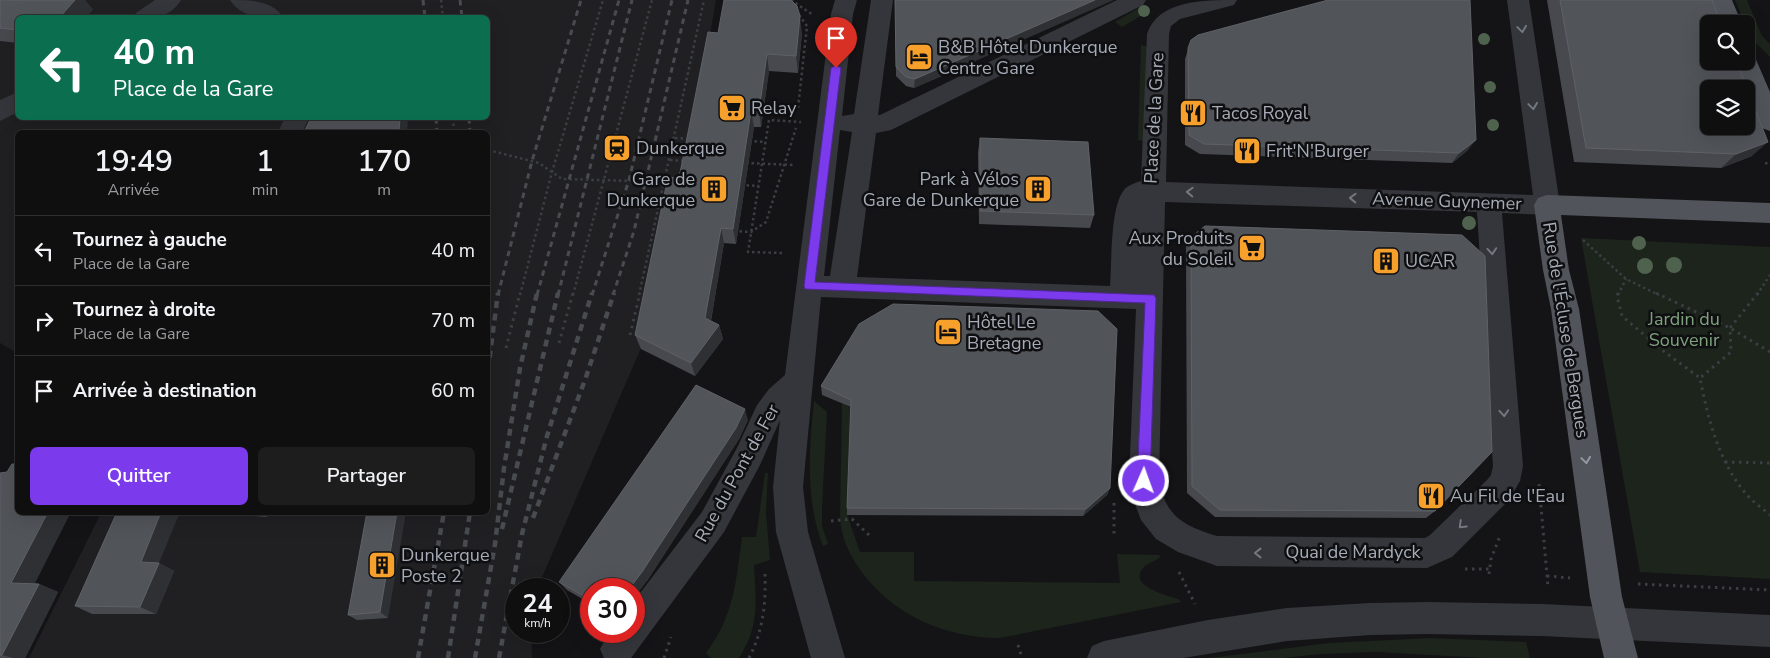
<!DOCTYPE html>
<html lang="fr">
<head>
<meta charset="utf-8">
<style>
  body { margin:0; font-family:"Nunito Sans",sans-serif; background:#1d1d1e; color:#f1f3f6; height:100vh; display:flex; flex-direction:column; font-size:19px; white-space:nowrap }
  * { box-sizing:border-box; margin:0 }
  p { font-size:16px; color:#9b9c9f }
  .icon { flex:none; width:28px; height:28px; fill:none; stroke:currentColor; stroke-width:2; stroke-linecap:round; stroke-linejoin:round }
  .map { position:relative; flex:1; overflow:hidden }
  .details { position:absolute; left:15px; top:130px; width:475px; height:385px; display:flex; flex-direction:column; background:#0f0f10; border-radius:8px; box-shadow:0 5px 20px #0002,0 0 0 1px #2f2f30 }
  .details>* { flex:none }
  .hud { position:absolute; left:15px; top:15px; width:475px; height:105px; border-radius:8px; box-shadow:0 5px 20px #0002,0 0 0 1px #2f2f30; background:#0b6e4f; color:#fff; overflow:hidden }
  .controls { position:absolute; left:1700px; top:15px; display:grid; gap:10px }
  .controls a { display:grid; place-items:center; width:55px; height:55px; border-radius:8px; background:#0f0f10; box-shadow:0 5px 20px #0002,0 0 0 1px #2f2f30; font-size:25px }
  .speed { position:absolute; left:505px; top:578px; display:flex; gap:10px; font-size:25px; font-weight:700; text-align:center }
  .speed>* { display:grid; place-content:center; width:65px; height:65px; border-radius:50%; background:#0f0f10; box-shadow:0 5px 20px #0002,0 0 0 1px #2f2f30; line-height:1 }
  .speed small { font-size:12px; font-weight:400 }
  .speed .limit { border:8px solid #d22; background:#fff; color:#111 }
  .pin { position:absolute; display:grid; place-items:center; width:42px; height:42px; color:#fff; margin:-51px -21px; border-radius:50% 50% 50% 0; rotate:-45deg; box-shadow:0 0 5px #0007 }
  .pin .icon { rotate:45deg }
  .me { position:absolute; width:55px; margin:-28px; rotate:2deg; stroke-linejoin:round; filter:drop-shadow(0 0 4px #0008) }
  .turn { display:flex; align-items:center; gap:18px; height:105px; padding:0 15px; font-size:22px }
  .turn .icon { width:65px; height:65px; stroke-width:2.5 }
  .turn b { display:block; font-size:35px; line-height:42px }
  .eta { display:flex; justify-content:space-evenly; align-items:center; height:85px; text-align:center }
  .eta b { font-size:30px; font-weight:600; line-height:35px }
  .cta { display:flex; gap:10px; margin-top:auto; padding:10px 15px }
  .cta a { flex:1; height:58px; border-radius:8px; background:#7c3aed; color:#fff; font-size:20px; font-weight:600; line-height:58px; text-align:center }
  .cta a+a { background:#1d1d1e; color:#f1f3f6 }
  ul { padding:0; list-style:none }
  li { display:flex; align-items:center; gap:15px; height:70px; padding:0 15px; border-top:1px solid #2f2f30 }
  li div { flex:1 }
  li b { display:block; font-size:19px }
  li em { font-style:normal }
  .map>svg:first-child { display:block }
  .built { fill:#202023; fill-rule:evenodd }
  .green { fill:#1c241c }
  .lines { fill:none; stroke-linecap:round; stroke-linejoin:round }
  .path-far1 { stroke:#3b3e42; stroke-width:2.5; stroke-dasharray:2.5 3; stroke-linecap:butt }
  .path { stroke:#3b3e42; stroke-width:3; stroke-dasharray:2.5 4.5; stroke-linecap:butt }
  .minor { fill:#35363b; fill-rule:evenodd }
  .major { fill:#51545a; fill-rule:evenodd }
  .rail-far1 { stroke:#484b50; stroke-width:3; stroke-dasharray:5.5 4.5; stroke-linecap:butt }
  .rail { stroke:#484b50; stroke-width:4.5; stroke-dasharray:7 5.5; stroke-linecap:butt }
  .tree { fill:#4e624e }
  .wall { fill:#47494e }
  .shaded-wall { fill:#2e3033 }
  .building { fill:#515459; stroke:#5e6268; fill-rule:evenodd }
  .oneway { stroke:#73777f }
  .oneway2 { stroke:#949aa4 }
  .route { fill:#7c3aed; stroke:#51269a }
  .labels { text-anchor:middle; stroke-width:5; stroke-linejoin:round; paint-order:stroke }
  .poi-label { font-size:18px; fill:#a5acb7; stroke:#0f0f11; text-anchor:start }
  .street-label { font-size:18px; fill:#a5acb7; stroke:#0f0f11 }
  .park-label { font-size:18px; fill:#7da27c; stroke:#0f0f11 }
</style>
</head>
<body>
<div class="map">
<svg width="1770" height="658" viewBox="0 0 1770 658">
  <rect width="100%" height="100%" fill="#141416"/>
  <path class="built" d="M0,0h716l-33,193h-10l-32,155 -104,241h-21v42h15l1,27h-503l72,-145 387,-1v-380h-470l-1,221 -17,-10zM18,18h470v100h-470z"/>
  <g class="green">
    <path d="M1735,0h12l15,36 8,8v13l-20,-20 -4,-13h-1z"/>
    <path d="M1142,6l7,5 -27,16 -7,-5z"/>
    <path d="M1141,45l9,2 -2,95 -10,-2z"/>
    <path d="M1581,238l189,9v332l-130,-7z"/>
    <path d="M814,401l13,11 -5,96v18l6,18 -5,2c-18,-46 -14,-97 -9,-145z"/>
    <path d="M842,403l9,5 -4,106 13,38h54v29l206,2 -3,-29 44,1c-4,7 -10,6 -16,11 -20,19 21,29 33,33l3,3 -181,36c-55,0 -107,-23 -139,-67 -12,-17 -21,-35 -21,-57z"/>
    <path d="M765,473h3l-2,40 4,47 -16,5c2,36 6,61 -15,93h-28l-5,-5c28,-37 30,-72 36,-116h14z"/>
    <path d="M1431,638l95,4 4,16h-45l-108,-6 -57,2 -37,4h-74l120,-15z"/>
  </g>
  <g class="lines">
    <g class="path-far1">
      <path d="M441,0l2,18"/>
      <path d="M791,0l22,15"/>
      <path d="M799,15l8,11 -9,82h3"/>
      <path d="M453,118l1,14"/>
      <path d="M675,138l15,1"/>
      <path d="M749,141l17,1"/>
      <path d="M488,150l51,13 23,16 106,3"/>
      <path d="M670,160l15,1"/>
      <path d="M746,163l49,2"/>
      <path d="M1765,163l5,1"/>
      <path d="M741,185l18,1"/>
      <path d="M734,231l17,1 15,-10 30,-94"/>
      <path d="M1583,240l43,39 33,16"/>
      <path d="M782,253l-34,-1 21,-132 32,2"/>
      <path d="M520,295l32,-123 51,-172"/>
      <path d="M573,295l79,-295"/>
      <path d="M639,295l65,-295"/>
      <path d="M1618,295l8,-16"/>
      <path d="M1757,295l13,-20"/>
    </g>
    <g class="path">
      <path d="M1618,293l-1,3 5,20 40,34 38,28"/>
      <path d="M1656,293l74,35 40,24"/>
      <path d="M1758,293l-28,35 1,24 -31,26c8,41 19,85 47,117 6,7 15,13 23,20"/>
      <path d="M630,335l10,-42"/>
      <path d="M559,343l14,-50"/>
      <path d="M506,348l14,-55"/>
      <path d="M1725,462l45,1"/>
      <path d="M1539,484l9,103"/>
      <path d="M1114,503v33"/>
      <path d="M831,521l21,-2 17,16"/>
      <path d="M1465,569h24"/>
      <path d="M1179,572l16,32"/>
      <path d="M1489,574l2,-15 9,-23"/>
      <path d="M1547,576l23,2"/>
      <path d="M1638,584l132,6"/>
      <path d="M1018,645l4,13"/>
      <path d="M664,658l7,-21"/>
      <path d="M749,658c14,-27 17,-54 16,-84"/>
    </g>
    <g class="minor">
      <path d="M155,0h26c-12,19 -28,18 -48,18l3,-5z"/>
      <path d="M230,0c19,0 43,0 54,18 -19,0 -42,1 -54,-18z"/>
      <path d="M835,0h22l-4,14 -11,102 12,-2 17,-114h22l-15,115h2l237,-115h29l-3,5 -252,125 -15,3 -19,144 253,9c2,-24 0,-79 14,-96 4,-5 11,-7 17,-9l6,-147c11,-34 57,-34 90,-34l-3,5 -54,14 -9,7 -2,8 -3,148 367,13 -26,-195h22l31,205 -4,7 -9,3 -45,-2 21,253 -3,15 -11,19 -57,57 -25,11 -210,-2 -39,-14 -22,-13 -15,-19 -9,-24 -3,-15 7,-172 -315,-12 -18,190 5,45 37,126h-34l-35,-126 -3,-45 7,-67 -20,45 -36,67 -93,126h-27l-4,-9 10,-18h24v-30l68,-89 36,-66 19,-41 12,-16 16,-14 46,-361zM840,130l12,2 -22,144h-6zM1165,202l312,10 16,254 -2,9 -4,5 -57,55 -5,3 -208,-2c-33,-10 -51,-19 -58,-55z"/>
      <path d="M18,92v20l-18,9v-21z"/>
      <path d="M285,118h24l-7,14h-24z"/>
      <path d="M1427,602l115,2 228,11v32l-228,-11 -115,-2 -57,1 -83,6 -104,17h-96l5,-12 12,-5 104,-21 79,-12 83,-5z"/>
    </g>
    <g class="major">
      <path d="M1710,0h22l10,24h-22z"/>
      <path d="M1746,53l8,2 16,37v39l-8,-3 -4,-6 -23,-61h11z"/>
      <path d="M1547,195l223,8v20l-209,-8 8,55 10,39 43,288 16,61h-34l-14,-61 -39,-288 -8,-39 -9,-65 4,-7z"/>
    </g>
    <g class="rail-far1">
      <path d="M423,0l2,18"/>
      <path d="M460,0l2,18"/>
      <path d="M436,118l1,14"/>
      <path d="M469,118l1,14"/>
      <path d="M498,295l34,-134 49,-161"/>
      <path d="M537,295l82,-295"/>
      <path d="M558,295l74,-295"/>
      <path d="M592,295l37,-115 43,-180"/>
      <path d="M613,295l21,-64 54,-231"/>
    </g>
    <g class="rail">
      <path d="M488,370l10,-77"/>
      <path d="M533,518l52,-138 29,-87"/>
      <path d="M502,529l56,-236"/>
      <path d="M418,658l26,-146"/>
      <path d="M448,658l22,-146"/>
      <path d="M475,658l20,-114 9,-76 16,-100 17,-75"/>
      <path d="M499,658l23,-124 25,-98 45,-143"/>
    </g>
  </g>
  <g class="tree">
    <circle cx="1144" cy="11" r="6"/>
    <circle cx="1484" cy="39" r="6"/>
    <circle cx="1490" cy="87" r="6"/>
    <circle cx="1493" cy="125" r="6"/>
    <circle cx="1469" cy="223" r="7"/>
    <circle cx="1639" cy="243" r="7"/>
    <circle cx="1674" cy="265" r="8"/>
    <circle cx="1645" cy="266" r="8"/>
  </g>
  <g class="wall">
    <path d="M0,0l93,9 -8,9h-67v25l-18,-2z"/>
    <path d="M895,0l81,61 -62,27 -8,-2 -10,-10z"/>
    <path d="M1547,0h165l40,156 -31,12 -147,-6z"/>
    <path d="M718,33h84l-4,40 -29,-2 -8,56h-7l-18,117 -12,-1 -13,78 8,4 4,14 -28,37 -54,-27 -6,-14z"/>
    <path d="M1191,40l277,110 -16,13 -252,-9 -15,-9v-86z"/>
    <path d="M980,138l114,77 -4,13 -111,-4 -1,-72z"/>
    <path d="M1191,237l244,274 -9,7 -211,-1 -28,-24 -1,-247z"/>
    <path d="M821,386l289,102 -3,7 -24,21 -236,-1v-7l4,-101 -29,-12z"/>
    <path d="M748,420l-9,19 -92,142 -56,8v15l-24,-14 -8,-8z"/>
    <path d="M0,473l35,111h4l19,8 -33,66h-25z"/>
    <path d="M198,512h72l-3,5z"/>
    <path d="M367,512l21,106 -31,2 -9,-5z"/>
    <path d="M159,563l15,8 -18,43h-64l-17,-8z"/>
  </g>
  <g class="shaded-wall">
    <path d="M75,0h10l8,9 -8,9h-26z"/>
    <path d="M1095,0h19l-200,88 1,-9z"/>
    <path d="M800,16l2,17 -4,40 -2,-17z"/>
    <path d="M767,54l2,17 -8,56 -2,-16z"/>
    <path d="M751,111l3,16 -18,117 -3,-15z"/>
    <path d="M400,118h8l-1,14h-8z"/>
    <path d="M1476,140l-8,10 -16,13 7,-10z"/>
    <path d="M1768,142l-16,14 -31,12 15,-14z"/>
    <path d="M721,228l3,15 -15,89 -4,-14z"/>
    <path d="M719,325l4,14 -28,37 -4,-13z"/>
    <path d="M745,409l3,11 -9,19 -92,142 -13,17v-9h-5z"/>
    <path d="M1110,488l-3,7 -24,21 3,-7z"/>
    <path d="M48,512h23l-40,79 -20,-8z"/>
    <path d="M161,512h19l-21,51 15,8 -18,43 -16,-7 1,-45z"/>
    <path d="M260,512h10l-3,5z"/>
    <path d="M397,512h9l-18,106 -8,-6z"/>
    <path d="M39,584l19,8 -33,66h-12l-11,-3z"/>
  </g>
  <g class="building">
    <path d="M0,0h75l-16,18h-41v12l-18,-2z"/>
    <path d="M724,0h67l6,6 3,10 -4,40 -29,-2 -8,57h-8l-18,118 -12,-1 -16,90 14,7 -28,38 -56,-28 33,-158 11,1 29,-146 10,1z"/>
    <path d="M895,0h200l-180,79 -9,-2 -10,-10z"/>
    <path d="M1328,0h142l6,140 -17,13 -255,-9 -15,-9 -1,-87 3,-8 7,-5z"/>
    <path d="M1560,0h152l9,24h-12v37h27l32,81 -32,12 -150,-6zM1709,89h37v37h-37z"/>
    <path d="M311,118h89l-1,14h-95z"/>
    <path d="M980,138l108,4 6,73 -114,-4z"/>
    <path d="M1205,226l257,9 23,21 7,196 -57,59 -215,-1 -28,-24 -1,-249z"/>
    <path d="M893,304l205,7 19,18 -7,159 -24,21 -239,-1 4,-108 -30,-14 38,-62z"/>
    <path d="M696,385l49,24 -9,19 -94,144 -13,17h-38v11l-32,-18z"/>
    <path d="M12,464h6v48h30l-37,71 28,1 -37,71h-2v-182l7,-1z"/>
    <path d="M117,512h44l-20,50 18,1 -19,44 -65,-1z"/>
    <path d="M367,512h30l-17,100 -32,3z"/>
  </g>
  <defs><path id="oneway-chevron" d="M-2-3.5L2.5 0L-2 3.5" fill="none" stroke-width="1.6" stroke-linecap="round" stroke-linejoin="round" transform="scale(1.25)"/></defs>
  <g class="oneway">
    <use href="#oneway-chevron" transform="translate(1522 29) rotate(82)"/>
    <use href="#oneway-chevron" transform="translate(1533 106) rotate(82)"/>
    <use href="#oneway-chevron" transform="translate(1190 192) rotate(-178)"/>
    <use href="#oneway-chevron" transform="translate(1353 198) rotate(-178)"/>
    <use href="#oneway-chevron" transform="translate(1492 251) rotate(86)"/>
    <use href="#oneway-chevron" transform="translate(1504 413) rotate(86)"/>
    <use href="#oneway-chevron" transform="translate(1462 525) rotate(136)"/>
    <use href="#oneway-chevron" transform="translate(1258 553) rotate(-180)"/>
  </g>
  <use class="oneway2" href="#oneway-chevron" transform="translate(1586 460) rotate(82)"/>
  <path class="route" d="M836,65l5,3 -26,214 339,13 2,3 -6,183 -2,4 -4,2 -5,-2 -2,-4 8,-178 -340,-14 -1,-3 27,-218z"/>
  <defs>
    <g id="hotel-square" transform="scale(1.4375)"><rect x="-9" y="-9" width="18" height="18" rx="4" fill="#f7a02b" stroke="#0f0f11"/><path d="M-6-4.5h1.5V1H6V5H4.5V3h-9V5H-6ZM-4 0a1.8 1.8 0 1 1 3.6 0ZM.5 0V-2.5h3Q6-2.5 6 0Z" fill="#111"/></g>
    <g id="supermarket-square" transform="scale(1.4375)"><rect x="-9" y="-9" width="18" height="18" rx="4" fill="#f7a02b" stroke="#0f0f11"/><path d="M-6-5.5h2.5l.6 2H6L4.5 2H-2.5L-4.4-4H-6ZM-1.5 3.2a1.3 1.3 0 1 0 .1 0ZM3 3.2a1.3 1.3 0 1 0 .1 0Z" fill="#111"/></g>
    <g id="restaurant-square" transform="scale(1.4375)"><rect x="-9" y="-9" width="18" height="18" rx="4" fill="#f7a02b" stroke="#0f0f11"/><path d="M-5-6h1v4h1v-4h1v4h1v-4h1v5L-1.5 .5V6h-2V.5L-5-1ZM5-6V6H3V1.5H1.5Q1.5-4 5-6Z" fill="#111"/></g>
    <g id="station-square" transform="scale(1.4375)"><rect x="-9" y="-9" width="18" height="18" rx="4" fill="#f7a02b" stroke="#0f0f11"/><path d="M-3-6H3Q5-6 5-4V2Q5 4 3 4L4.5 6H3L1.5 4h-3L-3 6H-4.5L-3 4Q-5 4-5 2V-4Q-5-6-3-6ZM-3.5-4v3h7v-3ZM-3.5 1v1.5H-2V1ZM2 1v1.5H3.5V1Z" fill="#111"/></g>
    <g id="building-square" transform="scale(1.4375)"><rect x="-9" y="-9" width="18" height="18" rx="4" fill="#f7a02b" stroke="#0f0f11"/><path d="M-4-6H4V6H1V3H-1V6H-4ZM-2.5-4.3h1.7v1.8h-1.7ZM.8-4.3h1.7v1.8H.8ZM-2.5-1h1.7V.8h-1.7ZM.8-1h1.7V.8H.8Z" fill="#111"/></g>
  </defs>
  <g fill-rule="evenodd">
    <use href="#hotel-square" x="919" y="57"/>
    <use href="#supermarket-square" x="732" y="108"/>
    <use href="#restaurant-square" x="1193" y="113"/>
    <use href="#station-square" x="617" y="148"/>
    <use href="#restaurant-square" x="1247" y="151"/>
    <use href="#building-square" x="714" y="189"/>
    <use href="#building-square" x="1038" y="189"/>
    <use href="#supermarket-square" x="1252" y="248"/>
    <use href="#building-square" x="1386" y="261"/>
    <use href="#hotel-square" x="948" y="332"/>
    <use href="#restaurant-square" x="1431" y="496"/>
    <use href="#building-square" x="382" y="565"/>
  </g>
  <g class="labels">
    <g class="poi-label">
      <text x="938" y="53">B&amp;B Hôtel Dunkerque<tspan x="938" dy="21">Centre Gare</tspan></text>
      <text x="751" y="114">Relay</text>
      <text x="1212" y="119">Tacos Royal</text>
      <text x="636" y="154">Dunkerque</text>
      <text x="1266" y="157">Frit'N'Burger</text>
      <text x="695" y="185" text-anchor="end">Gare de<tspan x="695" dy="21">Dunkerque</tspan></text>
      <text x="1019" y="185" text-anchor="end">Park à Vélos<tspan x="1019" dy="21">Gare de Dunkerque</tspan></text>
      <text x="1233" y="244" text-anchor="end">Aux Produits<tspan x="1233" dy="21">du Soleil</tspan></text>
      <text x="1405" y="267">UCAR</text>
      <text x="967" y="328">Hôtel Le<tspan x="967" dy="21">Bretagne</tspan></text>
      <text x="1450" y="502">Au Fil de l'Eau</text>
      <text x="401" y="561">Dunkerque<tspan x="401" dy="21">Poste 2</tspan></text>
    </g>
    <g class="street-label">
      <text transform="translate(1154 118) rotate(-87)" y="6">Place de la Gare</text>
      <text transform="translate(1447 201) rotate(2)" y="6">Avenue Guynemer</text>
      <text transform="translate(1566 330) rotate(81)" y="6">Rue de l'Écluse de Bergues</text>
      <text transform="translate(737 473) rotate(-61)" y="6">Rue du Pont de Fer</text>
      <text x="1353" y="558">Quai de Mardyck</text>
    </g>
    <g class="park-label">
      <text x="1684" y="325">Jardin du<tspan x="1684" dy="21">Souvenir</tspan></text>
    </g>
  </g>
</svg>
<div class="controls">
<a><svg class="icon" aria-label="search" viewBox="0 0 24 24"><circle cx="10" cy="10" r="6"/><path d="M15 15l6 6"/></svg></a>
<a><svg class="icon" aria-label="layers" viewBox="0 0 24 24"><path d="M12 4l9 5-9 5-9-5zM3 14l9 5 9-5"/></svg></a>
</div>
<div class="speed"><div>24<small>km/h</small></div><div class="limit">30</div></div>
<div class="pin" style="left:836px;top:68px;background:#d93025"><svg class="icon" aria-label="arrive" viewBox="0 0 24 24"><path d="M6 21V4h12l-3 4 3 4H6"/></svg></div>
<svg class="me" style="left:1144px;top:481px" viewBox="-20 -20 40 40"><circle r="17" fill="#7c3aed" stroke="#fff" stroke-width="3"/><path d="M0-11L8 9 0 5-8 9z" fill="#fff"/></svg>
<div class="hud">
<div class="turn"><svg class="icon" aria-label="left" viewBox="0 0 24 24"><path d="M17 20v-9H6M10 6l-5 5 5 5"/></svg><div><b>40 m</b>Place de la Gare</div></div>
</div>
<section class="details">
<div class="eta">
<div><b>19:49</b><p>Arrivée</p></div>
<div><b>1</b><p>min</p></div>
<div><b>170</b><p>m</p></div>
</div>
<ul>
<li><svg class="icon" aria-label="left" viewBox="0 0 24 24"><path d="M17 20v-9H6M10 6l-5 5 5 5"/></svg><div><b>Tournez à gauche</b><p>Place de la Gare</p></div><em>40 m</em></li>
<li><svg class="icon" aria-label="right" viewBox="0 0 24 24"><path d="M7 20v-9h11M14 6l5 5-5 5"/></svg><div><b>Tournez à droite</b><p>Place de la Gare</p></div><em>70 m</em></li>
<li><svg class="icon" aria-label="arrive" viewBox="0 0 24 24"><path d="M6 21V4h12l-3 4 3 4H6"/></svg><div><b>Arrivée à destination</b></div><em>60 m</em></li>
</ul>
<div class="cta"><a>Quitter</a><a>Partager</a></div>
</section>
</div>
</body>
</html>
